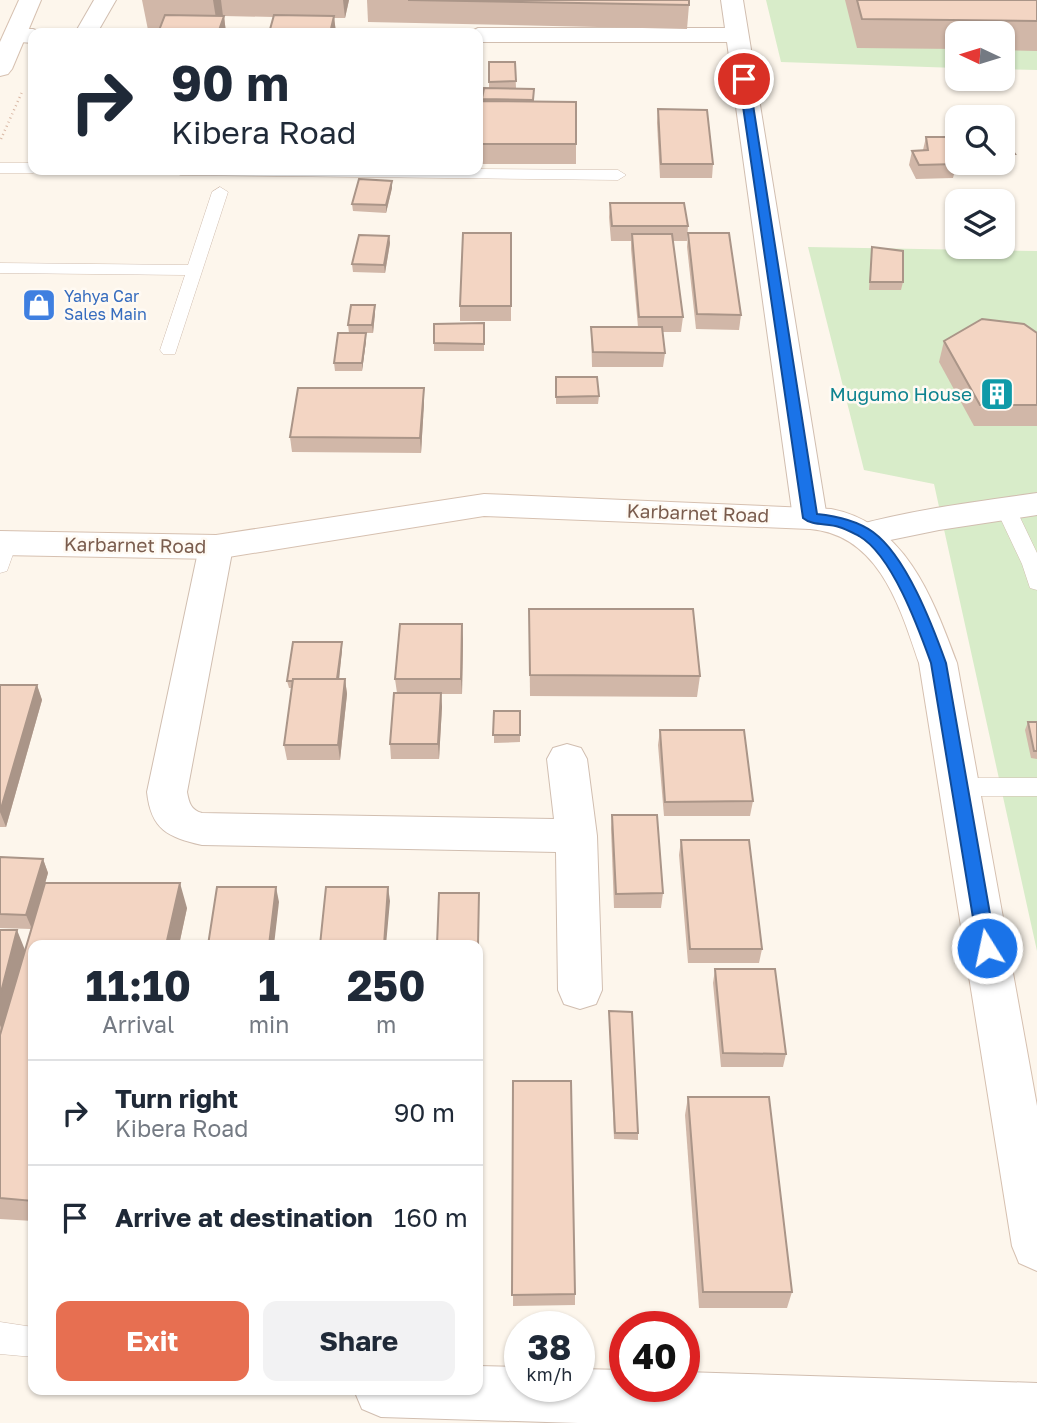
<!DOCTYPE html>
<html lang="en">
<head>
<meta charset="utf-8">
<style>
  body { margin:0; font-family:"Golos Text",sans-serif; background:#f2f2f3; color:#1f2937; height:100vh; display:flex; flex-direction:column; font-size:26px; white-space:nowrap }
  * { box-sizing:border-box; margin:0 }
  p { font-size:23px; color:#747a83 }
  .icon { flex:none; width:38px; height:38px; fill:none; stroke:currentColor; stroke-width:2; stroke-linecap:round; stroke-linejoin:round }
  .map { position:relative; flex:1; overflow:hidden }
  .panel { position:absolute; left:28px; top:940px; width:455px; height:455px; display:flex; flex-direction:column; background:#fff; border-radius:14px; box-shadow:0 2px 5px #0004 }
  .panel>* { flex:none }
  .top-card { position:absolute; left:28px; top:28px; width:455px; height:147px; border-radius:14px; box-shadow:0 2px 5px #0004; background:#fff; color:#1f2937; overflow:hidden }
  .needle { width:46px; rotate:274deg }
  .controls { position:absolute; left:945px; top:21px; display:grid; gap:14px }
  .controls a { display:grid; place-items:center; width:70px; height:70px; border-radius:14px; background:#fff; box-shadow:0 2px 5px #0004; font-size:35px }
  .speed { position:absolute; left:504px; top:1311px; display:flex; gap:14px; font-size:35px; font-weight:700; text-align:center }
  .speed>* { display:grid; place-content:center; width:91px; height:91px; border-radius:50%; background:#fff; box-shadow:0 2px 5px #0004; line-height:1 }
  .speed small { font-size:18px; font-weight:400 }
  .speed .limit { border:10px solid #d22; background:#fff; color:#111 }
  .pin { position:absolute; display:grid; place-items:center; width:60px; height:60px; color:#fff; margin:-30px; border:4px solid #fff; border-radius:50%; box-shadow:0 2px 7px #0007 }
  .me { position:absolute; width:77px; margin:-38px; rotate:350deg; stroke-linejoin:round; filter:drop-shadow(0 0 5px #0008) }
  .turn { display:flex; align-items:center; gap:24px; height:147px; padding:0 28px; font-size:32px }
  .turn .icon { width:91px; height:91px; stroke-width:2.5 }
  .turn b { display:block; font-size:49px; line-height:60px }
  .eta { display:flex; justify-content:space-evenly; align-items:center; height:119px; text-align:center }
  .eta b { font-size:42px; font-weight:700; line-height:49px }
  .button { display:flex; gap:14px; margin-top:auto; padding:14px 28px }
  .button a { flex:1; height:80px; border-radius:14px; background:#e76f51; color:#fff; font-size:28px; font-weight:700; line-height:80px; text-align:center }
  .button a+a { background:#f2f2f3; color:#1f2937 }
  ul { padding:0; list-style:none }
  li { display:flex; align-items:center; gap:21px; height:105px; padding:0 28px; border-top:2px solid #e0e1e3 }
  li div { flex:1 }
  li b { display:block; font-size:26px }
  li em { font-style:normal }
  .map>svg:first-child { display:block }
  .green { fill:#d8ecc9 }
  .lines { fill:none; stroke-linecap:round; stroke-linejoin:round }
  .lane-casing { stroke:#d1beb0; stroke-width:1 }
  .street-casing { stroke:#d1beb0; stroke-width:2 }
  .secondary-casing { stroke:#d6c0b0; stroke-width:2 }
  .path { stroke:#d9b8a5; stroke-width:2.5; stroke-dasharray:1 3.5; stroke-linecap:butt }
  .lane { fill:#fff; fill-rule:evenodd }
  .street { fill:#fff; fill-rule:evenodd }
  .secondary { fill:#fff; fill-rule:evenodd }
  .wall { fill:#d1b7a8 }
  .shaded-wall { fill:#aa9588 }
  .building { fill:#f3d5c3; stroke:#aa9588; stroke-width:2 }
  .route { fill:#1a73e8; stroke:#114b97; stroke-width:2 }
  .labels { text-anchor:middle; stroke-width:5; stroke-linejoin:round; paint-order:stroke }
  .far-shop-label { font-size:16px; fill:#366cbe; stroke:#fffaf3; text-anchor:start }
  .culture-label { font-size:19px; fill:#0d838f; stroke:#fffaf3; text-anchor:end }
  .street-label { font-size:19px; fill:#7a5c4d; stroke:#fffaf3 }
</style>
</head>
<body>
<div class="map">
<svg width="1037" height="1423" viewBox="0 0 1037 1423">
  <rect width="100%" height="100%" fill="#fdf6ec"/>
  <g class="green">
    <path d="M766,0h271v70l-34,-1v-36h-46v35l-176,-6z"/>
    <path d="M808,247l229,4v700l-103,-467 -70,-14z"/>
  </g>
  <g class="lines">
    <g class="lane-casing">
      <g id="lane">
        <path d="M0,163h33v7h7l-7,3h-33z"/>
        <path d="M478,169l140,1 8,5 -8,5 -438,-5 -8,-5z"/>
        <path d="M220,187l8,5 -53,162h-12l-3,-4 25,-75 -185,-2v-10l188,2 24,-73z"/>
        <path d="M1006,502l7,2 3,5 21,44v37l-7,-2 -8,-24 -26,-55 3,-5z"/>
        <path d="M7,536l7,2 3,5 -10,28 -7,2v-35z"/>
        <path d="M959,778h78v18h-78l-8,-2 -4,-7 4,-7z"/>
        <path d="M0,1322l33,5v30l-33,-3z"/>
      </g>
    </g>
    <g class="street-casing">
      <g id="street">
        <path d="M94,0h22l-19,33h-22z"/>
        <path d="M721,0h22l84,518 -5,8 -12,3 -12,-3 -5,-8 -66,-476h-249v-9h-10l10,-5h247z"/>
        <path d="M15,29h18l10,4h-10v10l-26,-2 -4,-5 4,-5z"/>
        <path d="M1037,493v22l-98,15 -73,15 -12,-3 -5,-8 5,-8c60,-17 122,-24 183,-33z"/>
        <path d="M216,535l12,4 5,8 -46,245c2,11 4,18 15,21l352,6 -7,-60 6,-11 14,-4 14,4 6,11 10,77 5,154 -6,14 -16,5 -16,-5 -6,-14 -2,-138 -354,-7c-34,-8 -51,-15 -55,-53l52,-245 5,-8z"/>
        <path d="M478,1366l42,1v19h59v-17l46,1v16h59v-14l353,11v40h-459l-197,-6 -19,-8 -8,-19h124z"/>
      </g>
    </g>
    <g class="secondary-casing">
      <g id="secondary">
        <path d="M19,0h22l-29,69 -4,5 -8,2v-34z"/>
        <path d="M484,494l347,15c75,14 102,90 126,154l80,443v165l-18,-8 -7,-17 -93,-583c-19,-56 -40,-128 -109,-134l-326,-13 -268,43 -216,-4v-24l216,4z"/>
      </g>
    </g>
    <path class="path" d="M1,139l21,-47"/>
    <use href="#lane" class="lane"/>
    <use href="#street" class="street"/>
    <use href="#secondary" class="secondary"/>
  </g>
  <g class="wall">
    <path d="M142,0h207l-4,18h-11l2,15h-67l5,-16 -50,-1 2,17 -78,-3z"/>
    <path d="M367,0h322v5l-2,24 -319,-7z"/>
    <path d="M845,0h192v51l-34,-1v-17h-46v16l-100,-1z"/>
    <path d="M489,62h26l1,26h-19l37,1v12l42,43v20h-98v-63h4l2,-13h5z"/>
    <path d="M658,109l55,55 -1,14h-52l-3,-55z"/>
    <path d="M926,137h31v26h46v-25l12,16 -4,14 -55,-2 -3,12 -37,1 -7,-14 3,-14 11,-1z"/>
    <path d="M392,188l-6,25 -33,-2 -1,-7z"/>
    <path d="M610,203l78,23 -1,15h-14l10,76 -2,15h-19l3,21 -2,14h-71l-1,-40h47l-7,-78v-8h-20l-2,-24z"/>
    <path d="M511,233v88h-51v-15z"/>
    <path d="M688,233l53,82 -2,15 -43,-1 -9,-82z"/>
    <path d="M389,236l1,7 -5,30 -32,-1 -1,-8z"/>
    <path d="M872,247l31,35 -2,8h-32z"/>
    <path d="M375,305v8l-2,20h-24l-1,-8z"/>
    <path d="M484,323v28h-50v-8z"/>
    <path d="M1037,333v93h-63l-35,-64 5,-21z"/>
    <path d="M366,341l-4,30h-27l-1,-8z"/>
    <path d="M556,377l43,19 -1,8h-42z"/>
    <path d="M424,388v15l-3,50 -129,-1 -2,-15z"/>
    <path d="M529,609l171,67 -3,21 -167,-1z"/>
    <path d="M463,639l-1,55h-21l1,13 -3,52h-48l-1,-15 7,-51 -2,-14z"/>
    <path d="M342,642v8l-3,29h6l2,15 -7,66h-53l-3,-15 8,-57h-3l-2,-7z"/>
    <path d="M0,685h37l5,15 -36,127h-6z"/>
    <path d="M494,711h26v31l-26,1z"/>
    <path d="M1028,722h9v37l-6,-1 -6,-28z"/>
    <path d="M660,730l93,71 -3,15h-86l-6,-71z"/>
    <path d="M612,815l51,78 -2,15h-47l-3,-79z"/>
    <path d="M681,840l81,109 -3,14h-71l-9,-108z"/>
    <path d="M0,857l43,2 5,14 -3,10 142,25 -8,37h-146v276l-33,-2v-289l25,20 6,-21 -31,-1z"/>
    <path d="M715,969l71,85 -3,13h-62l-8,-84z"/>
    <path d="M609,1011l29,122v7l-24,-1z"/>
    <path d="M513,1081l62,213v11l-62,1z"/>
    <path d="M688,1097l104,195 -5,16h-88l-14,-193z"/>
  </g>
  <g class="shaded-wall">
    <path d="M213,0h8l2,16 -5,15z"/>
    <path d="M343,0h6l-4,18z"/>
    <path d="M224,16l2,17h-8z"/>
    <path d="M334,16l2,17h-6z"/>
    <path d="M392,181v7l-6,25v-8z"/>
    <path d="M389,236l1,7 -5,30 -1,-8z"/>
    <path d="M375,305v8l-2,20 -1,-8z"/>
    <path d="M366,333v8l-4,30v-8z"/>
    <path d="M424,388v15l-3,50 -1,-15z"/>
    <path d="M462,624l1,15 -1,55 -1,-15z"/>
    <path d="M342,642v8l-4,39 -1,-8z"/>
    <path d="M345,679l2,15 -7,66 -2,-15z"/>
    <path d="M37,685l5,15 -36,127 -6,-15z"/>
    <path d="M441,693l1,14 -3,52 -1,-15z"/>
    <path d="M43,859l5,14 -16,56 -6,-14z"/>
    <path d="M180,883l7,25 -8,37h-13z"/>
    <path d="M276,887l3,15 -5,43h-5z"/>
    <path d="M388,887l2,14 -4,44h-2z"/>
    <path d="M17,930l8,20 -21,84 -4,-9v-29z"/>
  </g>
  <g class="building">
    <path d="M408,0h281v5z"/>
    <path d="M857,0h180v21l-175,-2z"/>
    <path d="M165,15l59,1 -6,17h-60z"/>
    <path d="M274,15l60,1 -4,17h-61z"/>
    <path d="M489,62h26l1,19 -27,1z"/>
    <path d="M484,88l50,1 -1,11 -51,-1z"/>
    <path d="M478,101l98,1v42h-98z"/>
    <path d="M658,109l49,1 6,54h-52z"/>
    <path d="M926,137h31l-1,27 -37,1 -7,-14 16,-1z"/>
    <path d="M1003,138h1l11,16h-12z"/>
    <path d="M359,179l33,2 -6,24 -34,-1z"/>
    <path d="M610,203h74l4,23h-76z"/>
    <path d="M463,233h48v73h-51z"/>
    <path d="M688,233h41l12,82 -44,-1z"/>
    <path d="M632,234h40l11,83h-44z"/>
    <path d="M359,235l30,1 -5,29 -32,-1z"/>
    <path d="M872,247l31,4v31h-33z"/>
    <path d="M351,305h24l-3,20h-24z"/>
    <path d="M982,319l42,5 13,9v72h-57l-36,-64z"/>
    <path d="M484,323v21l-50,-1v-19z"/>
    <path d="M591,327h71l3,26 -72,-1z"/>
    <path d="M338,333h28l-4,30h-28z"/>
    <path d="M556,377h41l2,19 -43,1z"/>
    <path d="M298,388h126l-4,50 -130,-1z"/>
    <path d="M529,609h164l7,67 -170,-1z"/>
    <path d="M400,624h62l-1,55h-66z"/>
    <path d="M293,642h49l-5,37h-44v2h-6z"/>
    <path d="M293,679h52l-7,66h-54z"/>
    <path d="M0,685h37l-37,127z"/>
    <path d="M394,693h47l-3,51h-48z"/>
    <path d="M494,711h26v24h-27z"/>
    <path d="M1028,722h9v29h-3z"/>
    <path d="M660,730h84l9,71 -88,1z"/>
    <path d="M612,815h45l6,78 -47,1z"/>
    <path d="M681,840h68l13,109h-72z"/>
    <path d="M0,857l43,2 -17,56 -26,-1z"/>
    <path d="M45,883h135l-14,62h-133v256l-33,-3v-163z"/>
    <path d="M217,887h59l-7,58h-61z"/>
    <path d="M326,887h62l-4,58h-64z"/>
    <path d="M439,893h40l-1,52h-41z"/>
    <path d="M0,930h17l-17,66z"/>
    <path d="M715,969h60l11,85 -63,-1z"/>
    <path d="M609,1011l23,1 6,121h-23z"/>
    <path d="M513,1081h58l4,213 -63,1z"/>
    <path d="M688,1097h81l23,195h-89z"/>
  </g>
  <path class="route" d="M744,76l5,3 68,435c20,2 39,6 56,18 33,24 59,92 73,131l50,285 -3,5 -6,3 -7,-3 -2,-5 -47,-285c-13,-36 -39,-108 -72,-127 -6,-3 -13,-7 -20,-9 -11,-4 -27,-1 -36,-9l-64,-439z"/>
  <defs>
    <g id="shop-square" transform="scale(1.75)"><rect x="-9" y="-9" width="18" height="18" rx="4" fill="#3f7fe0" stroke="#fffaf3"/><path d="M-5-2.5h2.3a2.7 3.5 0 0 1 5.4 0H5L5.5 6h-11ZM-1.5-2.5h3a1.5 2.3 0 0 0-3 0Z" fill="#fff"/></g>
    <g id="building-square" transform="scale(1.75)"><rect x="-9" y="-9" width="18" height="18" rx="4" fill="#0f9aa8" stroke="#fffaf3"/><path d="M-4-6H4V6H1V3H-1V6H-4ZM-2.5-4.3h1.7v1.8h-1.7ZM.8-4.3h1.7v1.8H.8ZM-2.5-1h1.7V.8h-1.7ZM.8-1h1.7V.8H.8Z" fill="#fff"/></g>
  </defs>
  <g fill-rule="evenodd">
    <use href="#shop-square" x="39" y="305"/>
    <use href="#building-square" x="997" y="394"/>
  </g>
  <g class="labels">
    <g class="far-shop-label">
      <text x="64" y="302">Yahya Car<tspan x="64" dy="18">Sales Main</tspan></text>
    </g>
    <g class="culture-label">
      <text x="972" y="401">Mugumo House</text>
    </g>
    <g class="street-label">
      <text transform="translate(698 513) rotate(2)" y="7">Karbarnet Road</text>
      <text transform="translate(135 545) rotate(1)" y="7">Karbarnet Road</text>
    </g>
  </g>
</svg>
<div class="controls">
<a><svg class="needle" viewBox="-14 -14 28 28"><path d="M0-13l5 13h-10z" fill="#e53935"/><path d="M0 13l5-13h-10z" fill="#747a83"/></svg></a>
<a><svg class="icon" aria-label="search" viewBox="0 0 24 24"><circle cx="10" cy="10" r="6"/><path d="M15 15l6 6"/></svg></a>
<a><svg class="icon" aria-label="layers" viewBox="0 0 24 24"><path d="M12 4l9 5-9 5-9-5zM3 14l9 5 9-5"/></svg></a>
</div>
<div class="speed"><div>38<small>km/h</small></div><div class="limit">40</div></div>
<div class="pin" style="left:744px;top:79px;background:#d93025"><svg class="icon" aria-label="arrive" viewBox="0 0 24 24"><path d="M6 21V4h12l-3 4 3 4H6"/></svg></div>
<svg class="me" style="left:987px;top:948px" viewBox="-20 -20 40 40"><circle r="17" fill="#1a73e8" stroke="#fff" stroke-width="3"/><path d="M0-11L8 9 0 5-8 9z" fill="#fff"/></svg>
<div class="top-card">
<div class="turn"><svg class="icon" aria-label="right" viewBox="0 0 24 24"><path d="M7 20v-9h11M14 6l5 5-5 5"/></svg><div><b>90 m</b>Kibera Road</div></div>
</div>
<section class="panel">
<div class="eta">
<div><b>11:10</b><p>Arrival</p></div>
<div><b>1</b><p>min</p></div>
<div><b>250</b><p>m</p></div>
</div>
<ul>
<li><svg class="icon" aria-label="right" viewBox="0 0 24 24"><path d="M7 20v-9h11M14 6l5 5-5 5"/></svg><div><b>Turn right</b><p>Kibera Road</p></div><em>90 m</em></li>
<li><svg class="icon" aria-label="arrive" viewBox="0 0 24 24"><path d="M6 21V4h12l-3 4 3 4H6"/></svg><div><b>Arrive at destination</b></div><em>160 m</em></li>
</ul>
<div class="button"><a>Exit</a><a>Share</a></div>
</section>
</div>
</body>
</html>
